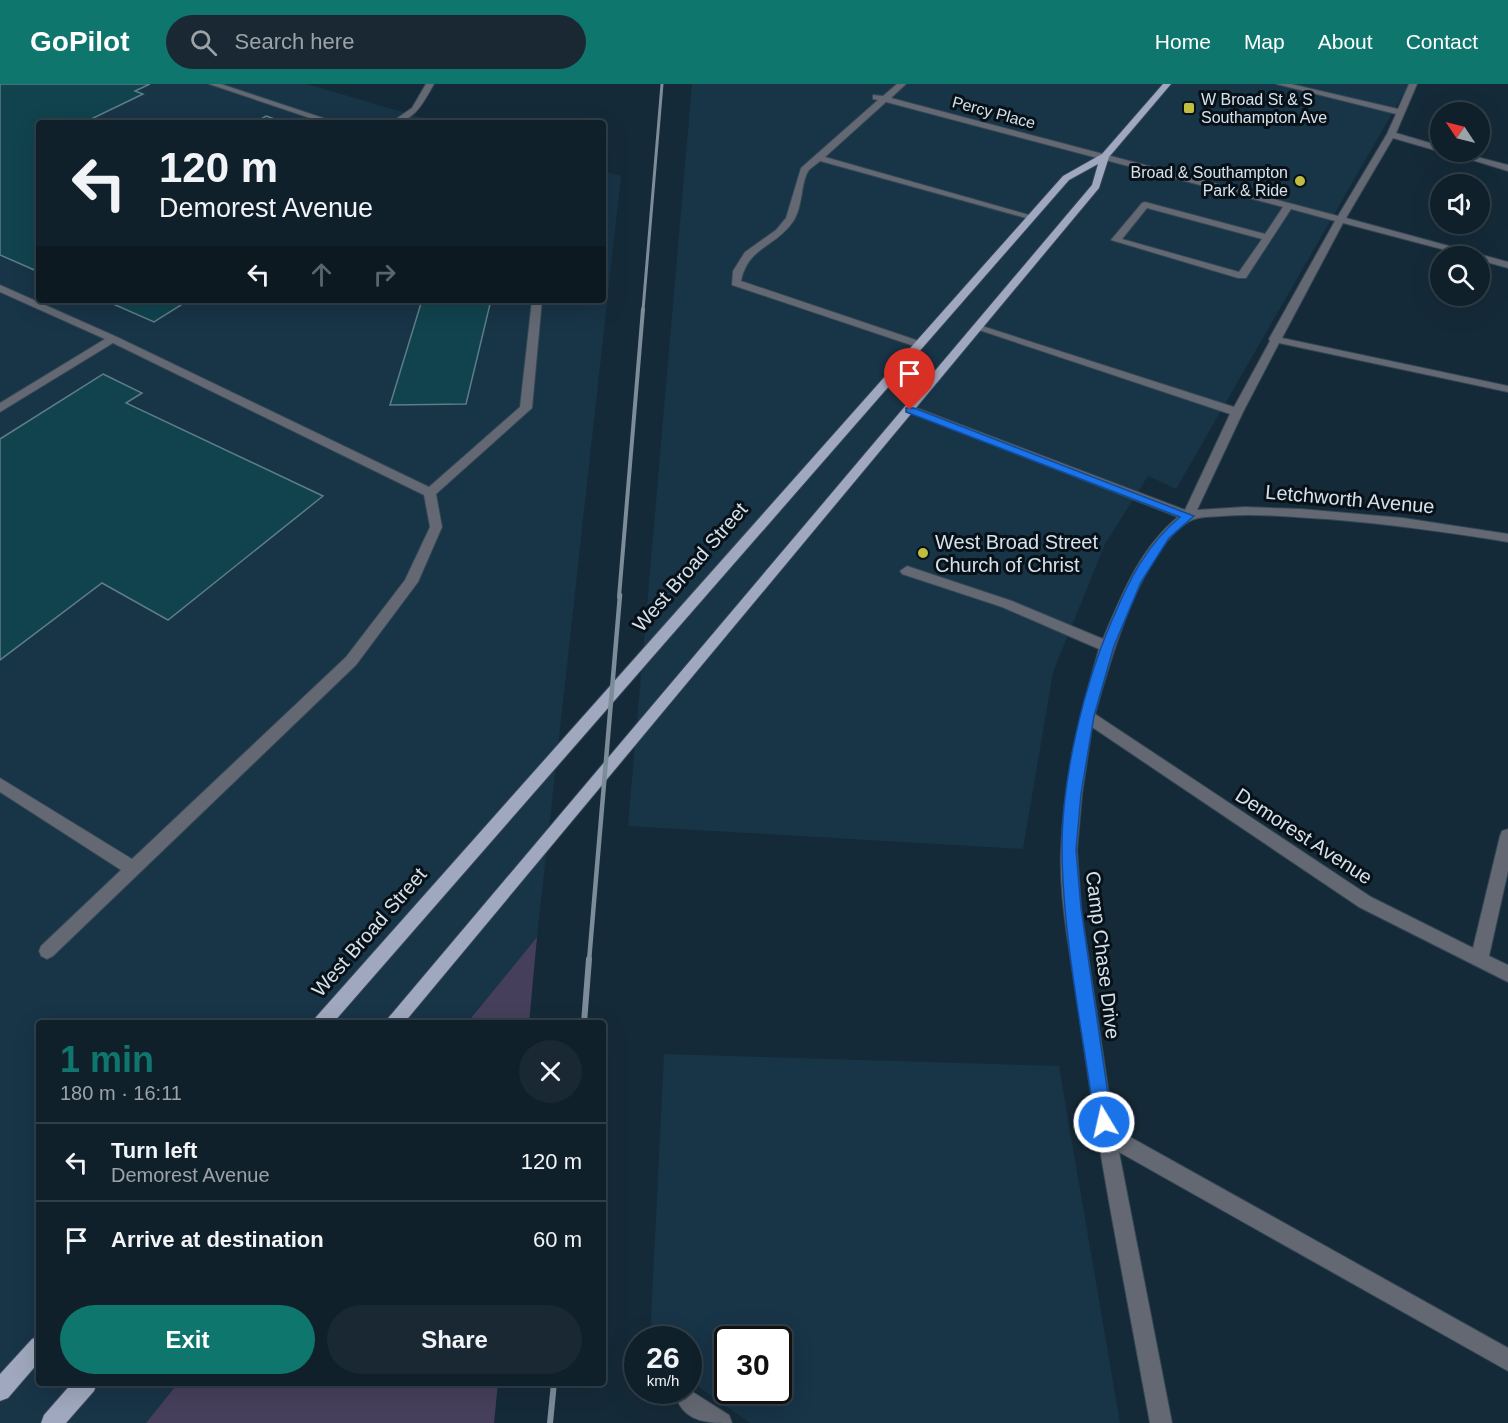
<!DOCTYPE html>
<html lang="en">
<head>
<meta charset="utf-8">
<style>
  body { margin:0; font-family:Helvetica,sans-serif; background:#192832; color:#f1f3f6; height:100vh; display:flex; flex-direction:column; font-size:22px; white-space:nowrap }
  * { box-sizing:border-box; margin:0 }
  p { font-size:20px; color:#9ca3a8 }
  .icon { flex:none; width:33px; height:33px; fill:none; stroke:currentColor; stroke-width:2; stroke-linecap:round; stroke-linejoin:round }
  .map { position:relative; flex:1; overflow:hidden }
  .sheet { position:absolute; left:36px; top:936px; width:570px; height:366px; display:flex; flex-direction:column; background:#10202a; border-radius:6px; box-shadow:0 6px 24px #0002,0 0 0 2px #303e47 }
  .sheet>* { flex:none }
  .guide { position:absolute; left:36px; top:36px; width:570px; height:183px; border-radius:6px; box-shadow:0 6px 24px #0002,0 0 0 2px #303e47; background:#10202a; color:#f1f3f6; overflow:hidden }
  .needle { width:39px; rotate:305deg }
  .controls { position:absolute; left:1430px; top:18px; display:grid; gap:12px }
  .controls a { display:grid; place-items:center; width:60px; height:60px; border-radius:50%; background:#10202a; box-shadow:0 6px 24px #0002,0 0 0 2px #303e47; font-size:30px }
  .speed { position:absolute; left:624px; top:1242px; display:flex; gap:12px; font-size:30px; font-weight:700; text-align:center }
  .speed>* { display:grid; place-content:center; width:78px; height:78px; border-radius:50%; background:#10202a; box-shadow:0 6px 24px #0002,0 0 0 2px #303e47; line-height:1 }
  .speed small { font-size:15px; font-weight:400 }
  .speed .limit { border:3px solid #111; border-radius:9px; background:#fff; color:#111 }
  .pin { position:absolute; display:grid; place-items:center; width:51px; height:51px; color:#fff; margin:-62px -26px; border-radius:50% 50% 50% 0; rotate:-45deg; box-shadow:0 0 6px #0007 }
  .pin .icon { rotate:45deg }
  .me { position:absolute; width:66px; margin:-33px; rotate:351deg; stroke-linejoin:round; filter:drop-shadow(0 0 4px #0008) }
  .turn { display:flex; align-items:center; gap:21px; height:126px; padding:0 24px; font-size:27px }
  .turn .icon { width:78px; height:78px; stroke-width:2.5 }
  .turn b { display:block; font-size:42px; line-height:51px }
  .lanes { display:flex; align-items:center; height:57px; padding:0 24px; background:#0003; justify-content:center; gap:30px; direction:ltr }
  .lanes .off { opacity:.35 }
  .round { display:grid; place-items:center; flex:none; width:63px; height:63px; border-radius:32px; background:#192832 }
  .headline { display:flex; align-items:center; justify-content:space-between; height:102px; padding:0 24px }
  h1 { font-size:36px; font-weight:600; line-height:45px; color:#0f766e }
  .primary-button { display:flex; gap:12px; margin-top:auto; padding:12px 24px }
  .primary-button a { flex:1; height:69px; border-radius:36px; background:#0f766e; color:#fff; font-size:24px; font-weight:600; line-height:69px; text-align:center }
  .primary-button a+a { background:#192832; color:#f1f3f6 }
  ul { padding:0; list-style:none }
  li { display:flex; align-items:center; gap:18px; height:78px; padding:0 24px; border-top:2px solid #303e47 }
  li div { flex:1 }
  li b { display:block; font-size:22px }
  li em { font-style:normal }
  header { display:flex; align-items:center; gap:36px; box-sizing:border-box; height:84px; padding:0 30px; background:#0f766e; color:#fff }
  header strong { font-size:28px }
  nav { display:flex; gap:33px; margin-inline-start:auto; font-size:21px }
  .search { width:420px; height:54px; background:#192832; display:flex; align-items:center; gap:15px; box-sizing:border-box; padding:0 21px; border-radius:33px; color:#9ca3a8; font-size:22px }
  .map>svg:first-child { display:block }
  .built { fill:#183447; fill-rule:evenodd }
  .green { fill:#453f5b }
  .building { fill:#10434e; stroke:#5d7d85; stroke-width:1.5 }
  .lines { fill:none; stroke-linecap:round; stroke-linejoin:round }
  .minor-casing { stroke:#344755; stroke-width:2 }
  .major-casing { stroke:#344755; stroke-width:2 }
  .minor { fill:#636872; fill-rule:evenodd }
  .major { fill:#9fa8be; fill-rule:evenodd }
  .rail-far3 { stroke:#7c8c98; stroke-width:3 }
  .rail-far2 { stroke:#7c8c98; stroke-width:4 }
  .rail-far1 { stroke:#7c8c98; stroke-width:4.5 }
  .rail { stroke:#7c8c98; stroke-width:6 }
  .route { fill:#1a73e8; stroke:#114b97; stroke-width:1.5 }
  .poi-dot { fill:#c1bd3f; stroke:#081118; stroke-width:2 }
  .labels { text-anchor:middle; stroke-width:6; stroke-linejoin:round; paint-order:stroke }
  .far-poi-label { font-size:16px; fill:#d5e2ec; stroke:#081118; text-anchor:start }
  .far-street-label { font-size:16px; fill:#d5e2ec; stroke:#081118 }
  .street-label { font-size:20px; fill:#d5e2ec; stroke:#081118 }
  .poi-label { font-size:20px; fill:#d5e2ec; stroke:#081118; text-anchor:start }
</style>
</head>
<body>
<header>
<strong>GoPilot</strong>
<div class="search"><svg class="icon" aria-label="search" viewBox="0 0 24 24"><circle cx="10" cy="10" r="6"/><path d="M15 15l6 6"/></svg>Search here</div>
<nav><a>Home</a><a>Map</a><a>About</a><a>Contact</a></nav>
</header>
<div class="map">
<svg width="1508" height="1339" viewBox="0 0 1508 1339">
  <rect width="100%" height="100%" fill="#152a38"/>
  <g class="built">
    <path d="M0,0h307l133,39h-401v177h564v-129l18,5 -84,761 -70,86h-428v360h139l-32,40h-146z"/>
    <path d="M692,0h717l-233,405 -28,-13 -43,68 -52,128 -30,177 -395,-23z"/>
    <path d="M664,970l395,12 61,357h-370l-61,-43 -1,-40 -38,-1zM728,1256h50v50h-50z"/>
  </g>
  <g class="green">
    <path d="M537,853l-8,86h-62z"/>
    <path d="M178,1299h320l-4,40h-348z"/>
  </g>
  <g class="building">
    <path d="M0,0h150l-15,7 8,3 -60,29h-44v149l-39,-17z"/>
    <path d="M266,32l20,7h-32z"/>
    <path d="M104,216h85l-35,22z"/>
    <path d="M422,216h69l-25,104 -76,1z"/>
    <path d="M103,290l39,19 -16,10 197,93 -155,124 -66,-37 -102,77v-221z"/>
  </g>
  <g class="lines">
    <g class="minor-casing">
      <g id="minor">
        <path d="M209,0h12l117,39h-13z"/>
        <path d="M426,0h8c-11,19 -20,39 -44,39l22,-15z"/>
        <path d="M897,0h9l-15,14 447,118 49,-82 9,-20 -120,-30h15l107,25 11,-25h8l-21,49 44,13 1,6 -48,-14 -47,80 162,44v6l-29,-8v-4h-11l-125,-33 -61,115 226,48v6l-229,-49 -36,69 -46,98 48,-3 56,2 102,9 105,16v8c-60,-10 -120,-18 -181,-23 -35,-2 -70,-6 -105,-3 -9,1 -24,0 -32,5 -49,28 -80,140 -95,193l276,183 102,51 27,-112 2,-5 6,-2v42l-19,85 19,9v17l-149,-75 -267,-180 -10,67 -5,56 4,58 33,220 394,220v23l-389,-219 53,271h-22c-25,-137 -53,-274 -71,-412 -8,-53 -20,-109 -18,-162 3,-69 19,-135 38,-200l-97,-42 -100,-33 -2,-3 7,-5 105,35 91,38c19,-45 37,-91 75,-122l-274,-107 6,-4 4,1 271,103 45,-96 -257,-86 9,-2 252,81 36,-66 -1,-2 66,-118 -44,-12 -45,69h-8l-127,-38 31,-37 3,-1 120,32 18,-27 -397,-105 -61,55 208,59v4l-213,-59c-3,3 -8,6 -11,9 -9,12 -5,37 -17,53 -18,25 -44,24 -51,58l181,61v4h-8l-182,-61 1,-14 12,-19 31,-22 10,-12 15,-50 77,-68 -5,-1v-4l10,1zM1147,124l115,31 -23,33 -117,-33z"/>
        <path d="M1446,68h12l50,13v6z"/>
        <path d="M0,201l117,52 312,150 91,-80 12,-107h10l-10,108 -96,86 6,33 -24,55 -62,83 -303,291 -6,3 -6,-3 -2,-5 2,-5 80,-76 -121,-78v-14l132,81 214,-202 59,-77 25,-53 -6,-32 -311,-152 -113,69v-9l105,-64 -105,-47z"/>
        <path d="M688,1305l41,26 3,8c-22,0 -45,0 -55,-23l3,-8z"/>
      </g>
    </g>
    <g class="major-casing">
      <g id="major">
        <path d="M1163,0h8l-62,73 -10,31 -695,835h-20l708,-838 6,-21 -29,16 -736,843h-20l3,-6 747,-841 39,-22z"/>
        <path d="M39,1252v26l-31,36 -8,3v-27l32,-35z"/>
        <path d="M72,1299h25l-3,8 -28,32h-25l3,-8z"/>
      </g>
    </g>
    <use href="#minor" class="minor"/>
    <use href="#major" class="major"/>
    <path class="rail-far3" d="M643,226l19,-226"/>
    <path class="rail-far2" d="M619,513l24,-288"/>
    <path class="rail-far1" d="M589,877l31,-366"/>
    <g class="rail">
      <path d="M584,939l5,-64"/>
      <path d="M550,1339l4,-40"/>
    </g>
  </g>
  <path class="route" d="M906,324h8l280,108 -25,22 -28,44 -27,64 -20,70 -13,78 -5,56 5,58 31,214 -2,6 -6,2 -6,-2 -3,-6c-12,-87 -32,-184 -33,-270 -1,-73 22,-168 51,-234 16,-38 34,-74 67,-101l-274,-105z"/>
  <g class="poi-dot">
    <rect x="1183" y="18" width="12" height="12" rx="3"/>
    <circle cx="1300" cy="97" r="6"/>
    <circle cx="923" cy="469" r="6"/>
  </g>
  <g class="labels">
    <g class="far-poi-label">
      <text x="1201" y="21">W Broad St &amp; S<tspan x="1201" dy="18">Southampton Ave</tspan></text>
      <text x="1288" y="94" text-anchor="end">Broad &amp; Southampton<tspan x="1288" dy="18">Park &amp; Ride</tspan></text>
    </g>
    <g class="far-street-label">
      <text transform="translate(994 28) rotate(15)" y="6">Percy Place</text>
    </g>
    <g class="street-label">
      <text transform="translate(1350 415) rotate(5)" y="7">Letchworth Avenue</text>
      <text transform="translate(690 483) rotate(-49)" y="7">West Broad Street</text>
      <text transform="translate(1304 752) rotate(33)" y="7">Demorest Avenue</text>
      <text transform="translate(369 848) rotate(-49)" y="7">West Broad Street</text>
      <text transform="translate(1103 871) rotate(83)" y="7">Camp Chase Drive</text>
    </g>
    <g class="poi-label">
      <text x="935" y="465">West Broad Street<tspan x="935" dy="23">Church of Christ</tspan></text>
    </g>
  </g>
</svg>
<div class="controls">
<a><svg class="needle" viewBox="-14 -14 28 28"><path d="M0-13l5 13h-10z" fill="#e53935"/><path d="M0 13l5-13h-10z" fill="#9ca3a8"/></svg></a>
<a><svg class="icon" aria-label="sound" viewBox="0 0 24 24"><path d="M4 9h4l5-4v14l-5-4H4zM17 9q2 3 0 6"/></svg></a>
<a><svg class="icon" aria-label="search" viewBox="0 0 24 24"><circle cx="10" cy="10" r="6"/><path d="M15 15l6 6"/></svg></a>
</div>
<div class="speed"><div>26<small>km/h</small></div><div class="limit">30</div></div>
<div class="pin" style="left:910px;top:326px;background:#d93025"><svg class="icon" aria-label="arrive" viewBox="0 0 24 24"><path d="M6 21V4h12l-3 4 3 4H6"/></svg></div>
<svg class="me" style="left:1104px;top:1038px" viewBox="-20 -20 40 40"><circle r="17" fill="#1a73e8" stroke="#fff" stroke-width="3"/><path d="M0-11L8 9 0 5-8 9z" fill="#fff"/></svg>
<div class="guide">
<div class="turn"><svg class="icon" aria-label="left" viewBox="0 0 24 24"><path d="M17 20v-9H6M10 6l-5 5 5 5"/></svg><div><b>120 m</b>Demorest Avenue</div></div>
<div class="lanes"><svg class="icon" aria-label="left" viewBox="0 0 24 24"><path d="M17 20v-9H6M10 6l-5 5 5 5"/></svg><svg class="icon off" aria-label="ahead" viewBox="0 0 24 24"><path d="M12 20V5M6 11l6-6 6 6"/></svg><svg class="icon off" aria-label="right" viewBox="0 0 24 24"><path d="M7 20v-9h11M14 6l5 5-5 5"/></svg></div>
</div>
<section class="sheet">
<div class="headline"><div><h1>1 min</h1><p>180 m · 16:11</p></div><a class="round"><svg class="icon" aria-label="close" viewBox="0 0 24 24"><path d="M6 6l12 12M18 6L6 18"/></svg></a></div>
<ul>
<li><svg class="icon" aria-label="left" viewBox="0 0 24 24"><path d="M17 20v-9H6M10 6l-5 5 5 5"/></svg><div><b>Turn left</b><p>Demorest Avenue</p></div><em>120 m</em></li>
<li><svg class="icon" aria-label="arrive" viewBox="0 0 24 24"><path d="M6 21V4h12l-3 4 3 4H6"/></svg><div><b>Arrive at destination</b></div><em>60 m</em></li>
</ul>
<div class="primary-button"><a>Exit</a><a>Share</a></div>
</section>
</div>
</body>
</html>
